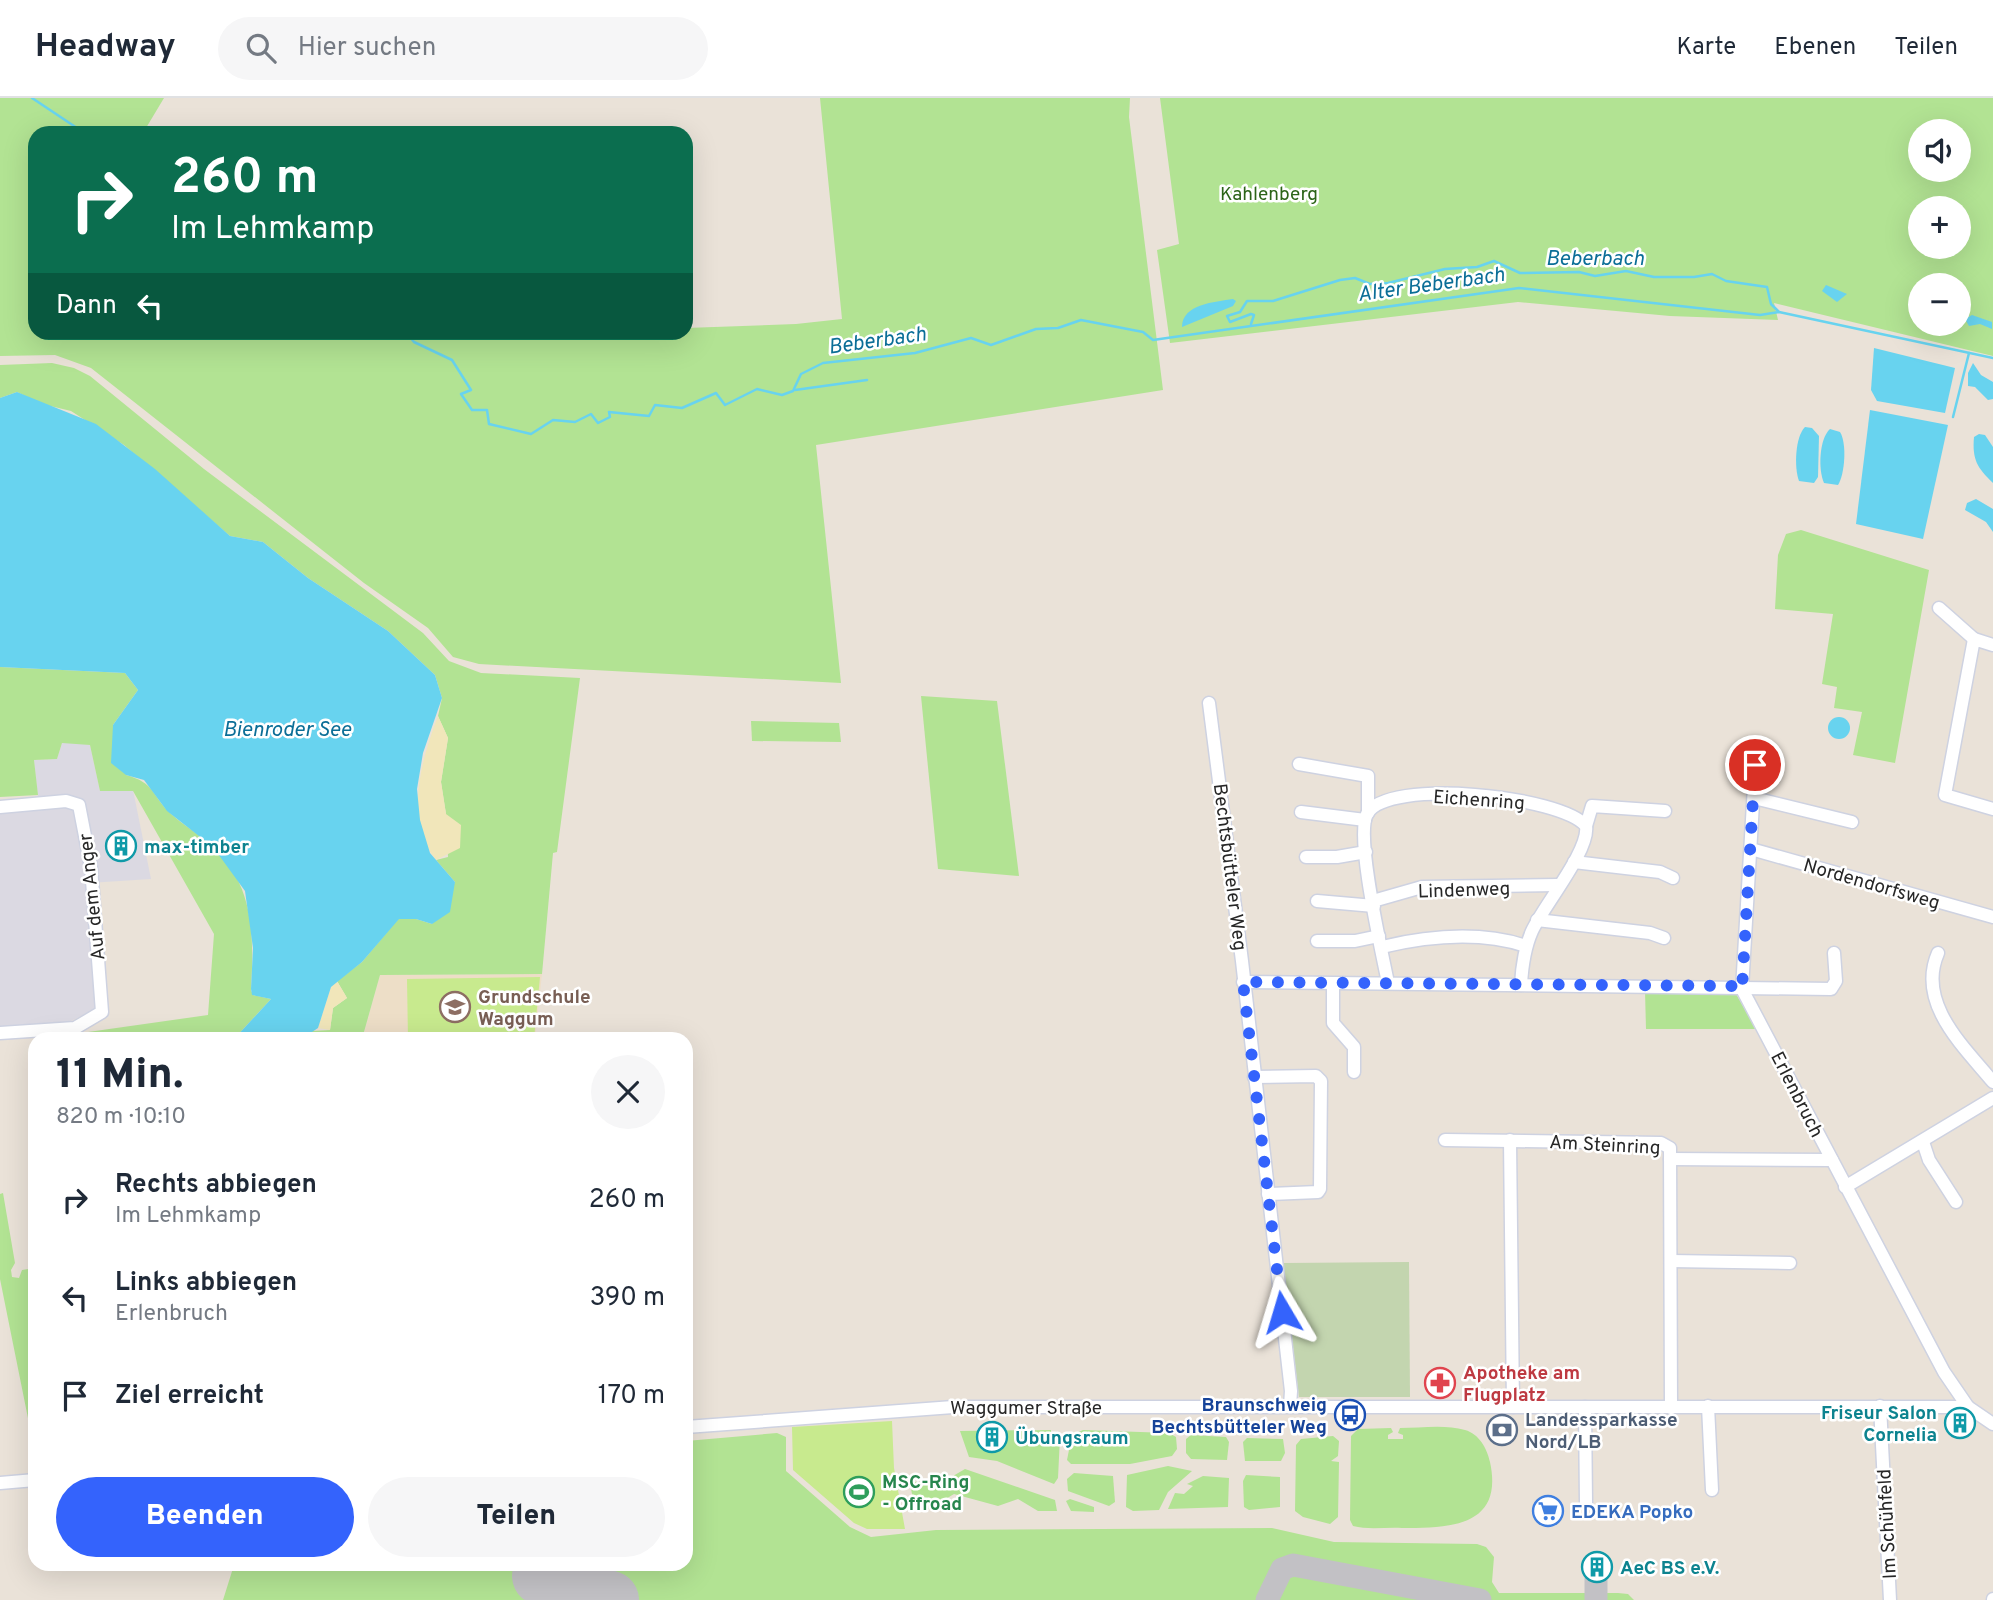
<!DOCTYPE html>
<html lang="de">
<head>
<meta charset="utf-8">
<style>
  body { margin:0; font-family:Overpass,sans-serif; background:#f6f6f7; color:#1f2937; height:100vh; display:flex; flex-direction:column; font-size:26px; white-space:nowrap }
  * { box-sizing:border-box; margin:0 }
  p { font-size:23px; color:#747a83 }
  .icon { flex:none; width:38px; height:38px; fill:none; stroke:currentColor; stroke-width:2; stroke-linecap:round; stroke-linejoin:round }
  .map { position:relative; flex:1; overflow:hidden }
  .details { position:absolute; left:28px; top:934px; width:665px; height:539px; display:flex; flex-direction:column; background:#fff; border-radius:21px; box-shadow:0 7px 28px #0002 }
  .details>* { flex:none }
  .banner { position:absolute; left:28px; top:28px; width:665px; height:214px; border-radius:21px; box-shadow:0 7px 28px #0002; background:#0b6e4f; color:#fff; overflow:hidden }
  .fabs { position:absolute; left:1908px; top:21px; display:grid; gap:14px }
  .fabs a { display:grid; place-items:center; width:63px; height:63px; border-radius:50%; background:#fff; box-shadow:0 7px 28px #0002; font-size:35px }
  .pin { position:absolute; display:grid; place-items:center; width:60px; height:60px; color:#fff; margin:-30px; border:4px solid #fff; border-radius:50%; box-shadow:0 2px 7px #0007 }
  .me { position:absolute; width:77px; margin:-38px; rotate:353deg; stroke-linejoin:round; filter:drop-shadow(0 0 5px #0008) }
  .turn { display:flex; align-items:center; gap:24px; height:147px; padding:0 28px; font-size:32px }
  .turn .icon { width:91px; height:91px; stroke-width:2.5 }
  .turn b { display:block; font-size:49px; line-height:60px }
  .then { display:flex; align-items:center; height:66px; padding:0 28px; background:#0003; gap:14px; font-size:26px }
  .round { display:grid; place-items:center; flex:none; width:74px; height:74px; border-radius:37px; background:#f6f6f7 }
  .overview { display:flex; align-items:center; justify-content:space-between; height:119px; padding:0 28px }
  h1 { font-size:42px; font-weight:800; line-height:52px }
  .action { display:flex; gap:14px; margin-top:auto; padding:14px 28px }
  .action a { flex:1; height:80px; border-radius:42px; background:#3463fc; color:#fff; font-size:28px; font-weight:800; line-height:80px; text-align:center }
  .action a+a { background:#f6f6f7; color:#1f2937 }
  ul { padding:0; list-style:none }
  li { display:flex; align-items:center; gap:21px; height:98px; padding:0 28px }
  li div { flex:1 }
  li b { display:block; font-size:26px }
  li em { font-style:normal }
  header { display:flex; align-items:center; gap:42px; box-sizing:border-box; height:98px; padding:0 35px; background:#fff; border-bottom:2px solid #e0e1e3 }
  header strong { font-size:33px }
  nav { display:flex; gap:38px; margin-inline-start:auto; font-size:24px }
  .search { width:490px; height:63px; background:#f6f6f7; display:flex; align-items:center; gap:18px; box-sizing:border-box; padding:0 24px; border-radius:38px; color:#747a83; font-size:26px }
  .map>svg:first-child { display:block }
  .industrial { fill:#dbd9e2 }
  .education { fill:#eddec7 }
  .green { fill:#b2e393; fill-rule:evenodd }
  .sand { fill:#f1e6ba }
  .cemetery { fill:#c3d5af }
  .pitch { fill:#c8ea8e }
  .water { fill:#68d3ef }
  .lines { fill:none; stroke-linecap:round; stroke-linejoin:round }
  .stream { stroke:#68d3ef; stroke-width:2.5 }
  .taxiway { stroke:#c2c1c5; stroke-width:23 }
  .runway { stroke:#c2c1c5; stroke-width:58 }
  .minor-casing { stroke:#ced2e1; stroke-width:15 }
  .minor { stroke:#fff; stroke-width:12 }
  .route { stroke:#3463fc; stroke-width:12; stroke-dasharray:0 21.6 }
  .labels { text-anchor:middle; stroke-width:5; stroke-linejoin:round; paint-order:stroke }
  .park-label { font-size:19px; fill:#2c6418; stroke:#fff }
  .street-label { font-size:19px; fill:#272727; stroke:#fff }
  .culture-label { font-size:19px; font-weight:bold; fill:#0d838f; stroke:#fff; text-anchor:start }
  .education-label { font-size:19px; font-weight:bold; fill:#785e54; stroke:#fff; text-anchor:start }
  .health-label { font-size:19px; font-weight:bold; fill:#be3a42; stroke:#fff; text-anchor:start }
  .transit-label { font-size:19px; font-weight:bold; fill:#164399; stroke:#fff; text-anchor:end }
  .service-label { font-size:19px; font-weight:bold; fill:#4e5e75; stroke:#fff; text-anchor:start }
  .leisure-label { font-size:19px; font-weight:bold; fill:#27864d; stroke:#fff; text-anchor:start }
  .shop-label { font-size:19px; font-weight:bold; fill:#366cbe; stroke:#fff; text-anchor:start }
  .water-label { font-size:21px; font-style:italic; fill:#0b6e97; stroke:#fff }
</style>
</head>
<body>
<header>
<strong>Headway</strong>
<div class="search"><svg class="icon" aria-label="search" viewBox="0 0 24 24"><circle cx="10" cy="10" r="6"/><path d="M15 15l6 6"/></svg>Hier suchen</div>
<nav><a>Karte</a><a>Ebenen</a><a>Teilen</a></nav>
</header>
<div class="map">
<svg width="1993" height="1502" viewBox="0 0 1993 1502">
  <rect width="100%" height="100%" fill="#eae2d8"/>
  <path class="industrial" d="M62,645h21l7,2 10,46 33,-1 18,89 -62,4 8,125 -30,15 -67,4v-217l39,-3 -5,-47 23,-1z"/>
  <path class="education" d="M542,876l-7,65 -173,1 18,-65z"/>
  <g class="green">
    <path d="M0,0h164l-21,35h-108v199h410l6,4 235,-4v-4l110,-4 46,-5 -22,-221h310l-1,19 34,273 -347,55 25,238 -362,-19 -26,-7 -25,-29 -64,-45 -273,-215 -36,-13 -55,1z"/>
    <path d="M1160,0h833v258l-219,-53 4,17 -108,-4 -152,-14 -348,41 -13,-93 22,-6zM1920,33h38v39h-38zM1920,110h38v39h-38zM1920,187h38v39h-38z"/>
    <path d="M52,265l22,5 16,8 114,93 219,164 26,28 32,12 99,5 -23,174 -4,1 -11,121 -162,1 -18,64h-50v-8l18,-1 3,-22 14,-10 -10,-17 25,-19 37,-44 17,1 16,5 23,-42 -19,-22 12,-3 -2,-43 -5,-32 7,-44 -10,-22 4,-18 -7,-23 -47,-44 -80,-53 -45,-36 -33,-6 -106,-91 -53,-34 -29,-7 -25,-12 -17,6v-33z"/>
    <path d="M1801,432l128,40 -34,193 -42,-8 9,-43 -28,-4 3,-21 -15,-3 11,-70 -58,-5 3,-54 8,-21z"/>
    <path d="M0,569l125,6 13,17 -25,35 13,50c29,8 25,19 43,37 12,12 29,21 42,33 44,40 43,91 40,145l2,5 18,4 -37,40h-170l17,-6 127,-18 6,-81 -81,-143h-33l-10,-46 -28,-2 -5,16 -23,1 4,35 -38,2z"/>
    <path d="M921,598l76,5 22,175 -81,-7z"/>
    <path d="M751,623l88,2 2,19 -89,-1z"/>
    <path d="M1645,893l90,1 21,37h-110z"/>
    <path d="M3,1095l12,70 -4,7 1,7 7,1 3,-8 13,-2 -4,24 4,11v150l-35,-174v-85z"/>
    <path d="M1391,1330l2,4 -5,3v4h15v-4l-5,-2 2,-5c20,0 45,-4 65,2 14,4 22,18 25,32 14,65 -41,66 -88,66 -16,-1 -34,2 -49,-2l-3,-6 1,-84 7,-7z"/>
    <path d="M1051,1332v6l9,1 -2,41 -4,6 -57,-23 -28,-4 -9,-26z"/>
    <path d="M1083,1332l86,3 7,4 1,12 -5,7 -42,8h-59l-4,-4 5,-25z"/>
    <path d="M777,1335l9,4v34l64,56 21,10 65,-7 336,-2 62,14 143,2 9,3 8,10 -2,25 7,11h119l10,1 6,6h-1411l11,-35 452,-1v-123z"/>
    <path d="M1191,1337l35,2 3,5 -2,18 -36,-1 -5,-6v-14z"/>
    <path d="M1333,1338l6,5 -1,15 -7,5 8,1 -1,55 -8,7 -27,-7 -8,-6 1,-66 5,-6z"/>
    <path d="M1247,1340l36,1 2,14 -4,8h-36l-2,-19z"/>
    <path d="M1168,1368l24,5 -24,21 -9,18 -26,1 -7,-4 1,-32z"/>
    <path d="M965,1371l90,31 2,11h-19l-20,-12 -20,7 -44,-12 -25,15c-12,-2 -18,-11 -18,-23l4,-4 26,1z"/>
    <path d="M1074,1375l39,3 2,26 -6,4 -41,-15 -1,-12z"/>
    <path d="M1246,1377l34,2v30l-31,3 -5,-3 -1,-26z"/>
    <path d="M1203,1378l26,2 -1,29 -60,2 7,-16 9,1 9,-8 -6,-2z"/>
    <path d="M1070,1401l24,8v5l-23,-1 -5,-10z"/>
  </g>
  <g class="sand">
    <path d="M438,618l10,22 -7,44 5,32 15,11 -1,23 -24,12c-33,-40 -14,-102 2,-144z"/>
    <path d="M337,883l10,17 -14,10 -3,22 -12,-2 13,-41z"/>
  </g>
  <path class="cemetery" d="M1409,1164l1,135h-111l-16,-134z"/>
  <g class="pitch">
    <path d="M540,879l-6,62h-126l-1,-60z"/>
    <path d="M892,1323l2,47 11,61h-38l-13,-6 -61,-53 -1,-43z"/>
  </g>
  <g class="water">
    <path d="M1826,187l21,9 -10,8 -15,-11z"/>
    <path d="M1233,201l3,2 -3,5 -51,21c0,-23 33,-25 51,-28z"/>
    <path d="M1972,217l20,7v7l-12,-5 -11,2 -4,-7z"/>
    <path d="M1874,250l81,20 -10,45 -68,-12 -6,-11z"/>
    <path d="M1973,265l8,12 12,7v17l-5,1 -13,-13 -7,-1v-13z"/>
    <path d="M17,294l79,32 59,45 75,67 33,6 45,36 80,53 47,44 7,23 -19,55 -6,36 3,31 10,33 25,29 -5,30 -18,12 -16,-5h-17l-37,43 -31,25 -13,41 -6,4v7h-78l37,-40 -19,-4 -1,-6 2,-41 -8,-57 -32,-44 -46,-36 -23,-31 -18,-5 -15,-12 2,-38 25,-35 -13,-17 -125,-6v-269z"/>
    <path d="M1870,312l78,15 -25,114 -67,-15z"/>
    <path d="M1805,329l7,1 7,8 -1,41 -4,6 -15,-2c-5,-13 -4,-44 6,-54z"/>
    <path d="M1830,331l10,3c7,11 5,42 -2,53l-14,-2c-6,-13 -5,-44 6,-54z"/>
    <path d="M1979,336l6,1 8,12v36c-16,-15 -21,-24 -19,-46z"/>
    <path d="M1976,401l17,10v23l-7,-10 -21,-12 2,-7z"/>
    <circle cx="1839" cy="630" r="11"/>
  </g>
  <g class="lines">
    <g class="stream">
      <path d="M32,0l51,34 21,-2 1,3"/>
      <path d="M1251,226l3,-9 -3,-1 -21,8 -3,-6 13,-4 7,-11h26l67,-21 15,-2 15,6 18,-1 57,-14 32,-2 17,-6 26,12 59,-1 16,4 31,-5 28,6h40l18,-3 14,7 41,6 4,17 8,8 214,46"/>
      <path d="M406,234l8,10 38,18 19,30 -10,4 11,16h15l2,14 42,10 22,-14 22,2 16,-8 7,9 12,-6 -1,-5 40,4 6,-11 27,3 34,-15 9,12 32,-16 25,6 11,-4 8,-17 22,-11 92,-10 56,-15 20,7 45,-16 22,-1 23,-8 62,12 10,8 366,-52 241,27 19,-3"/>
      <path d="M795,292l72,-10"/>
      <path d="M1953,319l16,-64"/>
    </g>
    <g class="taxiway">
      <path d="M1267,1502l15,-31 11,-4 187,35"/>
      <path d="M1596,1502v-20"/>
    </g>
    <path class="runway" d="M541,1478l69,24"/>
    <g class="minor-casing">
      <g id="minor">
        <path d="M1939,510l35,31"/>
        <path d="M1993,547l-19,-6 -29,156 48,14"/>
        <path d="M1209,605l33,258 49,430 -1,15"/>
        <path d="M1756,654l-14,237 202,383 24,35"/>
        <path d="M1299,666l69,12v37"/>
        <path d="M1754,700l98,24"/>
        <path d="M0,709l66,-6 13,4 12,62 11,145 -27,16 -75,5"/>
        <path d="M1301,714l64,8"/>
        <path d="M1586,728l6,-20 73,5"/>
        <path d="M1751,751l242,68"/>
        <path d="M1306,759h31l29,-5"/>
        <path d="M1574,764l86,10 13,6"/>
        <path d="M1317,803l57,5"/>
        <path d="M1373,803l49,-14 135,-2"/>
        <path d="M1537,822l113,13 14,5"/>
        <path d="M1317,843h38l24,-5"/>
        <path d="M1382,849c46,-11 98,-16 144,-1"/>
        <path d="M1938,855c-22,50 26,94 55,129"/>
        <path d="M1243,884l588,7 5,-8 -2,-28"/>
        <path d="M1388,885c-6,-31 -33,-146 -21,-169 20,-37 194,-18 219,12 4,24 -42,79 -54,105 -8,18 -10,35 -11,54"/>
        <path d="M1333,886v39l21,24v25"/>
        <path d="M1254,979l62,-1 5,5 -1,108 -2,3 -50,2"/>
        <path d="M1445,1042l216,3 9,5 1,260"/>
        <path d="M1510,1042l3,267"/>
        <path d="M1923,1044l6,18 27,42"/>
        <path d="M1670,1061l162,1"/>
        <path d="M1845,1089l148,-89"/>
        <path d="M1671,1163l119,2"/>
        <path d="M1708,1308l4,84"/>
        <path d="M1880,1308l10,194"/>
        <path d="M1585,1309l1,96"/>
        <path d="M686,1329l267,-20h1015l25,17"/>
        <path d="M0,1385l35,-3"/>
        <path d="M1993,1502v-1"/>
      </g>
    </g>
    <use href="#minor" class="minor"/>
  </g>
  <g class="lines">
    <path class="route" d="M1282,1214l-39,-330 494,4 5,3 13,-224"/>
  </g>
  <defs>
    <g id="building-ring" transform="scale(1.575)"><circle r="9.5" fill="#fff" stroke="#0f9aa8" stroke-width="1.5"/><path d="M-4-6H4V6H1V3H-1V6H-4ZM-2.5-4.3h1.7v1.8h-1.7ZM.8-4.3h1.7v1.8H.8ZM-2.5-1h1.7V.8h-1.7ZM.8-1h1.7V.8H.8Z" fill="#0f9aa8"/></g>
    <g id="school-ring" transform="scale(1.575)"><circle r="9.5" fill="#fff" stroke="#8d6e63" stroke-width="1.5"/><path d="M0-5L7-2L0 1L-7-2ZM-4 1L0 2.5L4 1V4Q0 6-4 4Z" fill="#8d6e63"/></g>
    <g id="pharmacy-ring" transform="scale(1.575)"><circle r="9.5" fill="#fff" stroke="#e0444e" stroke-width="1.5"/><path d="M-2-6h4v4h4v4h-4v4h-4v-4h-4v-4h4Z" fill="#e0444e"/></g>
    <g id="bus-ring" transform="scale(1.575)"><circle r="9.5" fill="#fff" stroke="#1a4fb4" stroke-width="1.5"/><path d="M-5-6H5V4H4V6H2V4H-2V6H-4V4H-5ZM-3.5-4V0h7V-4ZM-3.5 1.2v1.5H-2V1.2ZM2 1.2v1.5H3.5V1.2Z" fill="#1a4fb4"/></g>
    <g id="bank-ring" transform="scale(1.575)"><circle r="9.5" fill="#fff" stroke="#5c6f8a" stroke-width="1.5"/><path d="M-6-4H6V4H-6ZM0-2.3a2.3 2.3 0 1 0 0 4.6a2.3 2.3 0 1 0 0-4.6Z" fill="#5c6f8a"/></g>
    <g id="stadium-ring" transform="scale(1.575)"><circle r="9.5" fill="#fff" stroke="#2e9e5b" stroke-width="1.5"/><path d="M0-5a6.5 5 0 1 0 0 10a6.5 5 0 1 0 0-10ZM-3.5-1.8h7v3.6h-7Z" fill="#2e9e5b"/></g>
    <g id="supermarket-ring" transform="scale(1.575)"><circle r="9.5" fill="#fff" stroke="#3f7fe0" stroke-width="1.5"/><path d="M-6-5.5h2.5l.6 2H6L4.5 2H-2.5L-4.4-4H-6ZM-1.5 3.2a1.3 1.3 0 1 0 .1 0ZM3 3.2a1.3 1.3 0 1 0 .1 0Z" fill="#3f7fe0"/></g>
  </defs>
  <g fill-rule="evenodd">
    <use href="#building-ring" x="121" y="748"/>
    <use href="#school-ring" x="455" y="909"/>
    <use href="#pharmacy-ring" x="1440" y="1285"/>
    <use href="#bus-ring" x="1350" y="1317"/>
    <use href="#building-ring" x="1960" y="1325"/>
    <use href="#bank-ring" x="1502" y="1332"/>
    <use href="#building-ring" x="992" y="1339"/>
    <use href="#stadium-ring" x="859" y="1394"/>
    <use href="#supermarket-ring" x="1548" y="1413"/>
    <use href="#building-ring" x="1597" y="1469"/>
  </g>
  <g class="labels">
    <g class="park-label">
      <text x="1269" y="102">Kahlenberg</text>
    </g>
    <g class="street-label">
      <text transform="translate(1479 701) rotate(4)" y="7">Eichenring</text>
      <text transform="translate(1231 769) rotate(83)" y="7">Bechtsbütteler Weg</text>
      <text transform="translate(1872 785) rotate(16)" y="7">Nordendorfsweg</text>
      <text transform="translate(1464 791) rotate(-2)" y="7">Lindenweg</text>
      <text transform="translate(91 799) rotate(-96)" y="7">Auf dem Anger</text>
      <text transform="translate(1798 996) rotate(63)" y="7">Erlenbruch</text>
      <text transform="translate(1605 1046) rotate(3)" y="7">Am Steinring</text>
      <text x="1026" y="1316">Waggumer Straße</text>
      <text transform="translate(1886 1426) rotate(-93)" y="7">Im Schühfeld</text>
    </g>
    <g class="culture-label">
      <text x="144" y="755">max-timber</text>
      <text x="1937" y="1321" text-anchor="end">Friseur Salon<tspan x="1937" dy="22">Cornelia</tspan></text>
      <text x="1015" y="1346">Übungsraum</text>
      <text x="1620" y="1476">AeC BS e.V.</text>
    </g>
    <g class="education-label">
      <text x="478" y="905">Grundschule<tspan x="478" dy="22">Waggum</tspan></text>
    </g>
    <g class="health-label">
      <text x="1463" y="1281">Apotheke am<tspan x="1463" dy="22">Flugplatz</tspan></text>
    </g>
    <g class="transit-label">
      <text x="1327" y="1313">Braunschweig<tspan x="1327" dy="22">Bechtsbütteler Weg</tspan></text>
    </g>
    <g class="service-label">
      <text x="1525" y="1328">Landessparkasse<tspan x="1525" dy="22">Nord/LB</tspan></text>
    </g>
    <g class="leisure-label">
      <text x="882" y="1390">MSC-Ring<tspan x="882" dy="22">- Offroad</tspan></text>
    </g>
    <g class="shop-label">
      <text x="1571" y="1420">EDEKA Popko</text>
    </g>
    <g class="water-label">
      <text x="1595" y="167">Beberbach</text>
      <text transform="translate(1431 186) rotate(-8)" y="7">Alter Beberbach</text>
      <text transform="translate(877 242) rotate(-8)" y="7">Beberbach</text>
      <text x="287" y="638">Bienroder See</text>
    </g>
  </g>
</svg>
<div class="fabs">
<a><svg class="icon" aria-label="sound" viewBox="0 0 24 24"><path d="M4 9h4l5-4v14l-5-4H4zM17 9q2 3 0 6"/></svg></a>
<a>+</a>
<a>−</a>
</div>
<div class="pin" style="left:1755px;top:667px;background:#d93025"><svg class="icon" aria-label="arrive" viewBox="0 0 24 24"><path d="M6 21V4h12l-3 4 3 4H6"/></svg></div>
<svg class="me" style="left:1282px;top:1214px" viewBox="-20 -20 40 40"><path d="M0-17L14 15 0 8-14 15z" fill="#3463fc" stroke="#fff" stroke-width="4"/></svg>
<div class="banner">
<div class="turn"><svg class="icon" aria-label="right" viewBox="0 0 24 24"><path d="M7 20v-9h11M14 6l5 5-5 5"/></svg><div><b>260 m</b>Im Lehmkamp</div></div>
<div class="then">Dann<svg class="icon" aria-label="left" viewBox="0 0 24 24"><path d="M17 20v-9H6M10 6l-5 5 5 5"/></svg></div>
</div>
<section class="details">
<div class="overview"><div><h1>11 Min.</h1><p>820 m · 10:10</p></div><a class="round"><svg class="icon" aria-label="close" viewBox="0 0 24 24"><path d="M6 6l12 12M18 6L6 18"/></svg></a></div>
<ul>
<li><svg class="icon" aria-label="right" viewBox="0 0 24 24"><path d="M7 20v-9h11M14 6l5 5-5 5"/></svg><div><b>Rechts abbiegen</b><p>Im Lehmkamp</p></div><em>260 m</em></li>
<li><svg class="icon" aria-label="left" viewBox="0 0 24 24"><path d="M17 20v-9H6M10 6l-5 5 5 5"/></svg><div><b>Links abbiegen</b><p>Erlenbruch</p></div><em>390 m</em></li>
<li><svg class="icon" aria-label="arrive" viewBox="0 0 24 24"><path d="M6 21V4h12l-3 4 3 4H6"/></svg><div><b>Ziel erreicht</b></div><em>170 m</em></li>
</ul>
<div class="action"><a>Beenden</a><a>Teilen</a></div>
</section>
</div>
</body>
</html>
